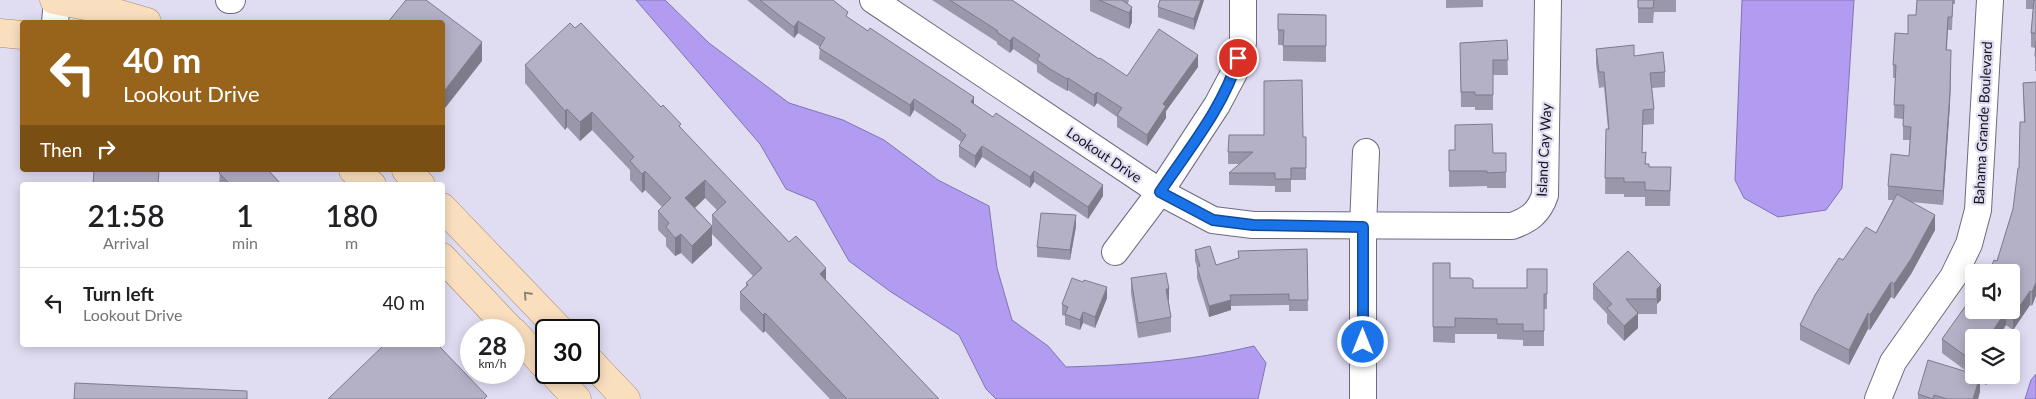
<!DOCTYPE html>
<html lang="en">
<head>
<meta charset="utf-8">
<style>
  body { margin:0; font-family:Lato,sans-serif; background:#f2f2f2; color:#202124; height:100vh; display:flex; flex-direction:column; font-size:19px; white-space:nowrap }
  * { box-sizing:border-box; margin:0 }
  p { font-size:16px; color:#757577 }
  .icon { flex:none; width:28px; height:28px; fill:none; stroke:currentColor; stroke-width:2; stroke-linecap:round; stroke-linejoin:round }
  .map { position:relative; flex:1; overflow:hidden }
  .drawer { position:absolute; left:20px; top:182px; width:425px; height:165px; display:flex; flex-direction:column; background:#fff; border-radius:5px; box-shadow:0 2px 12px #0003 }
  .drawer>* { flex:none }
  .hud { position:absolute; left:20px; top:20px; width:425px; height:152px; border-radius:5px; box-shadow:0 2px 12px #0003; background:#98631a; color:#fff; overflow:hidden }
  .fabs { position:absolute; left:1965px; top:264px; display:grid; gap:10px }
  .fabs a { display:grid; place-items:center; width:55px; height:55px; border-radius:5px; background:#fff; box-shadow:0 2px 12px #0003; font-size:25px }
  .speed { position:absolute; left:460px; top:319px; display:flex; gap:10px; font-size:25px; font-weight:700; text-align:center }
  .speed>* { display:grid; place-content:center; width:65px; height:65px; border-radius:50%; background:#fff; box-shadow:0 2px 12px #0003; line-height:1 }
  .speed small { font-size:12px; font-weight:400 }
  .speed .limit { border:2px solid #111; border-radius:8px; background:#fff; color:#111 }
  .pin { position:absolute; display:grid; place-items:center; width:42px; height:42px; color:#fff; margin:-21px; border:2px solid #fff; border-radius:50%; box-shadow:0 1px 5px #0007 }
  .me { position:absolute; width:55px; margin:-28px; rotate:0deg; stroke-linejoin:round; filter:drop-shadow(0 0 4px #0008) }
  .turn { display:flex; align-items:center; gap:18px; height:105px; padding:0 20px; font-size:22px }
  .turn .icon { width:65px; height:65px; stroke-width:2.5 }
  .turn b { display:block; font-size:35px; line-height:42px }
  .then { display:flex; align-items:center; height:48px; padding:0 20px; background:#0003; gap:10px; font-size:19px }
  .eta { display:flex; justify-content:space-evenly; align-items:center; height:85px; text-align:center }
  .eta b { font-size:30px; font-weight:600; line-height:35px }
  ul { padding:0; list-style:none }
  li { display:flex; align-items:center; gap:15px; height:70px; padding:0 20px; border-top:1px solid #e0e0e0 }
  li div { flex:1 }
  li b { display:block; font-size:19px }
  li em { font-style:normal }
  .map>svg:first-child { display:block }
  .water { fill:#b29cf2; stroke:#8373b2 }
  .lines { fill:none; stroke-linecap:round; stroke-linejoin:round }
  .minor-casing { stroke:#6f6b7e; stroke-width:28 }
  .major-casing { stroke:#a8896a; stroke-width:29 }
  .minor { stroke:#fff; stroke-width:26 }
  .major { stroke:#fadfbf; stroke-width:28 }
  .wall { fill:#9b97aa; fill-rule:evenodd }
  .shaded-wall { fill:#7e7b8b }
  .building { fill:#b4b0c6; stroke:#7e7b8b }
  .oneway { stroke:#938375 }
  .route-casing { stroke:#114b97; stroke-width:12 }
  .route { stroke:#1a73e8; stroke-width:9 }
  .labels { text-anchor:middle; stroke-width:4.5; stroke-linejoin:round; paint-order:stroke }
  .street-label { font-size:14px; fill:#15131b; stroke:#e0dcf2 }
</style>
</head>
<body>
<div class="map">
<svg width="2036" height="399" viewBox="0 0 2036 399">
  <rect width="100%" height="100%" fill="#e0dcf2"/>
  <g class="water">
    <path d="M636,0h29l44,43 80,60 54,17 41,20 54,40 51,26 8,62 15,52 36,26 18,21c64,-2 125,-6 188,-21l12,17 -8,36h-262l-10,-10 -27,-54 -68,-43 -42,-31 -34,-60 -29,-12 -26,-45z"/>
    <path d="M1742,0h112l-12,188 -16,22 -48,7 -34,-19 -9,-18z"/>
    <path d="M2036,374v25h-11l6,-19z"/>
  </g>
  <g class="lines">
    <g class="minor-casing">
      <g id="minor">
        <path d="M229,0h3"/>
        <path d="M873,0l287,192 53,28 40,5 259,1c17,-6 27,-13 33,-31l3,-195"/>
        <path d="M55,22l2,-22"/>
        <path d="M1115,252l45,-60 57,-87 17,-32 9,-30v-43"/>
        <path d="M1363,399v-172l3,-75"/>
        <path d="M1878,399l15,-37 60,-85 16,-33 9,-34 12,-210"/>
      </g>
    </g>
    <g class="major-casing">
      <g id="major">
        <path d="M54,0l48,9 45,13"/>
        <path d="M0,33l22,2"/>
        <path d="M353,170l19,15"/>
        <path d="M406,170l15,15"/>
        <path d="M442,207l118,123"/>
        <path d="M442,257l69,73"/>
        <path d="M514,332l32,35"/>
        <path d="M589,360l37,39"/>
        <path d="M552,372l25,27"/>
      </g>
    </g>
    <use href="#minor" class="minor"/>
    <use href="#major" class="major"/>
  </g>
  <g class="wall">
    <path d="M747,0h86l15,18 126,86 129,92 -15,23 -54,-37 -4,6 -48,-31 -7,11 -16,-11v-11l2,-3 -1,-2 -46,-31 -4,7 -91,-58 1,-12 -22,-14 -4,5z"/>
    <path d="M932,0h80l87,59 28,17 71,-9 -32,44v7l-19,28 -30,-19v-10l-20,-14 -3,4 -26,-17 -1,1 -17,-10 -13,-9v-7l-24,-16 -3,4 -13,-9v-2z"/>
    <path d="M1090,0h39l-1,4 4,18 -3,7 -39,-18z"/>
    <path d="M1204,0l-10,30 -36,-13v-10z"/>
    <path d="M1446,0h37v7l-37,1z"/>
    <path d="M1638,0h38v12h-22l-1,11h-15z"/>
    <path d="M1917,0h38v4h-2l-1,26h-4l-1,20 4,14 -1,40 -7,101 -32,-3 24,28 -24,44 -17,25 -3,-2 -21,33 -2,-1 -19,36 -49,-25v-15l43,-65 33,-27 17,-33h-5v-14l21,-30 1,-16h-7v-21l-9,-1 1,-40h-2v-13l23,-50z"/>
    <path d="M2026,0h10v71h-1v-23l-4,-1v-14l2,-24h-7z"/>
    <path d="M1278,14l48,1v47l-43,-1v-16h-5z"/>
    <path d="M1507,40l1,35h-15v35h-18v-3h-14l-1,-64z"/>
    <path d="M1596,49l38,7 31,16v15l-13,1 2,21v15l-11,1 -1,28 4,11 3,3h22l-1,39h-25v-9h-21v-3h-19l1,-65h2l-4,-42 -5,1 -3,-24z"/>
    <path d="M525,65l156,64 258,270h-109l-65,-68 -2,2 -23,-23v-18l6,-6v-3l7,-7 -41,-42v11l-20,19 -11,-11 -6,3 -9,-10v-8l-8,-8v-19l4,-4 -17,-17 -3,3 -12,-13v-10l-38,-40 -12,11 -13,-14 -2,3 -40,-47zM705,198l12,12 -5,5v11l-17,-18z"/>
    <path d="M2036,82l-4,224 -2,-1 -17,25 -7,-5 -32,13v37h20l-8,10 -6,-4v10l-2,8h-60v-5l51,-21 -27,-20v-14l32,-29 23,-49 16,-52 6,-41 5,-46 -1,-39z"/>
    <path d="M1455,125l38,28h13v35h-19v-2l-38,1v-37h6z"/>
    <path d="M1303,137h3v43h-15v12h-16v-6l-46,-1v-12l10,-9h-11v-12z"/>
    <path d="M220,170h48l14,15h-63z"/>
    <path d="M1076,226l-6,34 -33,-3v-10z"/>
    <path d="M1307,249l1,62h-19v-6l-58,1v4l-22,7 -12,-39v-11l-2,-6v-11l21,15z"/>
    <path d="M1628,251l33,49 -4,4v10h-19v14l-14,13 -17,-18v-9l-14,-15v-15z"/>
    <path d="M1433,263l17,15 23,10h54l20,-19v40h-3v37h-21v-6l-26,-1v-5h-42v9l-22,-1z"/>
    <path d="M1131,278l38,25 2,14v15l-33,6 -7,-45z"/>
    <path d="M1107,298l-12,30 -12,-5 -3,7 -15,-5v-9l-3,-1v-11z"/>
  </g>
  <g class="shaded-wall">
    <path d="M1201,0h3l-10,30v-11z"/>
    <path d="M1132,7v15l-3,7v-16z"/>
    <path d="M798,21v12l-4,5v-11z"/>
    <path d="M1013,37v12l-3,4v-12z"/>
    <path d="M482,42v19l-40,51v-18z"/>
    <path d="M1198,55v12l-32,44v7l-19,28v-11l16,-31z"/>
    <path d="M1951,64l-1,40 -7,101v-14z"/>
    <path d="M1068,78v12l-1,1v-12z"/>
    <path d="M1097,92v11l-3,4v-12z"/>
    <path d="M974,97v11l-3,-6z"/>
    <path d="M914,99v11l-4,7v-12z"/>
    <path d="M567,109v18l-2,3v-19z"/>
    <path d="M592,112v18l-12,11v-19z"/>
    <path d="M982,146v11l-7,11v-12z"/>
    <path d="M645,171v19l-3,3v-19z"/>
    <path d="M1034,171v11l-4,6v-11z"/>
    <path d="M705,180v18l-20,19v-19z"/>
    <path d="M1103,185v11l-15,23v-12z"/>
    <path d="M1076,215v11l-6,34v-10z"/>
    <path d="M1935,215v15l-24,44 -17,25v-15z"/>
    <path d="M712,226v19l-20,19v-18z"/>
    <path d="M681,234v19l-6,3v-18z"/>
    <path d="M826,268v18l-6,-12z"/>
    <path d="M1891,282v15l-21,33v-15z"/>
    <path d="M2036,282v14l-4,10v-14z"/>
    <path d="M1661,285v15l-4,4v-15z"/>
    <path d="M1107,287v11l-12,30v-11z"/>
    <path d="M1166,289h3v15z"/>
    <path d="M2030,291v14l-17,25v-14z"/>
    <path d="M1231,300v10l-22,7v-11z"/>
    <path d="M2006,311v14l-8,13h-8v-3z"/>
    <path d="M1083,312v11l-3,7v-10z"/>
    <path d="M765,313v18l-2,2v-18z"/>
    <path d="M1638,313v15l-14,13v-15z"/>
    <path d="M1868,313v16l-19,36v-15z"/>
    <path d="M1986,375h8l-8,10z"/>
    <path d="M1980,376v15l-2,8h-5z"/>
  </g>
  <g class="building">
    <path d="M406,0h20l56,42 -40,52v-72h-54z"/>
    <path d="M760,0h73l15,12 -2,4 22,15 2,-3 104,69 -3,5 22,15 3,-4 107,72 -15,22 -54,-36 -4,6 -48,-31 -7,10 -16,-10 7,-11 -6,-4 1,-1 -47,-31 -4,6 -91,-57 6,-10 -27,-17 -4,6z"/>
    <path d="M950,0h62l87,59 1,-1 27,18 32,-47 39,26 -35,49 3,2 -19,29 -30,-20 5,-7 -25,-16 -3,3 -26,-17 -1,1 -17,-10 -13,-9 3,-5 -27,-18 -3,4 -13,-9 1,-1z"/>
    <path d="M1099,0h23l10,7 -3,6z"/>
    <path d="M1160,0h41l-7,19 -36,-12z"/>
    <path d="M1638,0h16l-1,8h-15z"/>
    <path d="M1917,0h36l-1,17h-4l-2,33h5l-1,41 -7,100 -55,-5 3,-32 18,2 2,-29 -8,-1 1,-21h-10l2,-40h-3l2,-32 13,1v-19h8z"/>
    <path d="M2034,0h2v33h-5z"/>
    <path d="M1278,14l48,1v31h-43l1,-16h-6z"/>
    <path d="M570,23l5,5 6,-5 80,84 2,-2 18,19 -2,2 110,116 7,-6 30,32 -6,6 119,125h-92l-82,-86 -2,2 -23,-23 8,-7 -2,-2 16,-15 -50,-53 14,-13 -21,-22 -20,18 27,28 -20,20 -11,-12 -6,4 -9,-11 3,-4 -11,-12 13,-13 -26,-27 -3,3 -12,-13 4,-4 -42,-45 -12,10 -13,-13 -2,2 -40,-46z"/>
    <path d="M1507,40l1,20h-15v35h-18v-3h-14l-1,-49z"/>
    <path d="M2036,41v16l-1,-1z"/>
    <path d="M1634,45v11l29,-4 2,20 -15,1 4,36 -11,1 -1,43 4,-1 -1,12h4v3h22l-1,24 -25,-1v-8h-21v-4h-19l1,-49h3l-5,-57h-5l-3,-23z"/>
    <path d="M1302,80l1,57h3v31h-15v11h-16v-6h-46l24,-21h-25l1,-17h35v-54z"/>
    <path d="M2036,82v200l-4,10 -2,-1 -17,25 -7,-5 -16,24 4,3h-20v24l-32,-23 32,-45v16h37v-38h-22l5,-12 3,1 16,-52 5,-41h1l1,-46h5l-2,-39z"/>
    <path d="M1492,124l1,29h13v19l-19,1v-2h-38v-21h6v-25z"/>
    <path d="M94,170h65l-1,15h-65z"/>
    <path d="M222,170h46l14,15h-53l1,-1 -11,-11z"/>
    <path d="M1897,194l38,21 -24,44 -17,25 -3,-2 -21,33 -2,-2 -19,37 -49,-25 15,-30 24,-37 4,2 23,-33 10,6z"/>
    <path d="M1041,213l35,2 -6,35 -33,-3z"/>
    <path d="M1210,246l6,19 23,-7 -1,-7 69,-2 1,51h-19v-6l-59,1 1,5 -22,6 -12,-39 3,-1 -5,-16z"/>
    <path d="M1628,251l33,34 -4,4v10h-31l12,14 -14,13 -17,-18 5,-4 -19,-20z"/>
    <path d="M1433,263h17v15h20l3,2v8h54v-19h20v25h-3v37h-21v-7h-26v-5l-42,-1v9h-22z"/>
    <path d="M1166,273l3,16h-3l5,28 -33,6 -7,-45z"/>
    <path d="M1072,278l11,4 1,-2 23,7 -12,30 -12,-5 -3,8 -15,-6 3,-7 -6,-3z"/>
    <path d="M384,345h54l49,51 -3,3h-156z"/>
    <path d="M1928,360l46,14v1l6,1 -7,23h-26l-13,-4 -1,4 -15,-5z"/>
    <path d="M75,383l172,8v8h-173z"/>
  </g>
  <defs><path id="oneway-chevron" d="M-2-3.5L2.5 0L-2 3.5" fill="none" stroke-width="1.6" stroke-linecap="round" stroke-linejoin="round" transform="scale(1.25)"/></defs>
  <use class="oneway" href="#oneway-chevron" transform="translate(527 295) rotate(-133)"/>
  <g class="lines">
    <g class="route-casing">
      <path id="route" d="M1238,58c-14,49 -50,92 -78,134l53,28 40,5 110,2v115"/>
    </g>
    <use href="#route" class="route"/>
  </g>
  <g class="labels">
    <g class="street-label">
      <text transform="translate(1983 123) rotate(-87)" y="5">Bahama Grande Boulevard</text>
      <text transform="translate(1544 150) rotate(-87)" y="5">Island Cay Way</text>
      <text transform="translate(1104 155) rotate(34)" y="5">Lookout Drive</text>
    </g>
  </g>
</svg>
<div class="fabs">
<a><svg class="icon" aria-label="sound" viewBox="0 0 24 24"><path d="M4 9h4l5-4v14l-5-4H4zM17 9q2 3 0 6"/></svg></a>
<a><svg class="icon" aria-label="layers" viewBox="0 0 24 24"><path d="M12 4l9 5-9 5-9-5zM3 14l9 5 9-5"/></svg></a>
</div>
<div class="speed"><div>28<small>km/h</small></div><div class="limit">30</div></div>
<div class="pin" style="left:1238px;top:58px;background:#d93025"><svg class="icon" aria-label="arrive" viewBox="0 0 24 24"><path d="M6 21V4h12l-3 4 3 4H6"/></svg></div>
<svg class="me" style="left:1363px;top:342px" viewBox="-20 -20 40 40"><circle r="17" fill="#1a73e8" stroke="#fff" stroke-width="3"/><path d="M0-11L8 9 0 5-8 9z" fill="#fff"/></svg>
<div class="hud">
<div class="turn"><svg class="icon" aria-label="left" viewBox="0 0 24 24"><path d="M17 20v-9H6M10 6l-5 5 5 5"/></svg><div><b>40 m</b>Lookout Drive</div></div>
<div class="then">Then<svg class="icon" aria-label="right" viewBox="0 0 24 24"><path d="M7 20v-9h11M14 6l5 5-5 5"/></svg></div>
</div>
<section class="drawer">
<div class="eta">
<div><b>21:58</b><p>Arrival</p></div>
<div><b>1</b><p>min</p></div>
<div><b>180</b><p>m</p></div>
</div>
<ul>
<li><svg class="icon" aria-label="left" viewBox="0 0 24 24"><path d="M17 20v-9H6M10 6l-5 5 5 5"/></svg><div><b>Turn left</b><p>Lookout Drive</p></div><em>40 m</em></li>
</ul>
</section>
</div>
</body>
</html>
